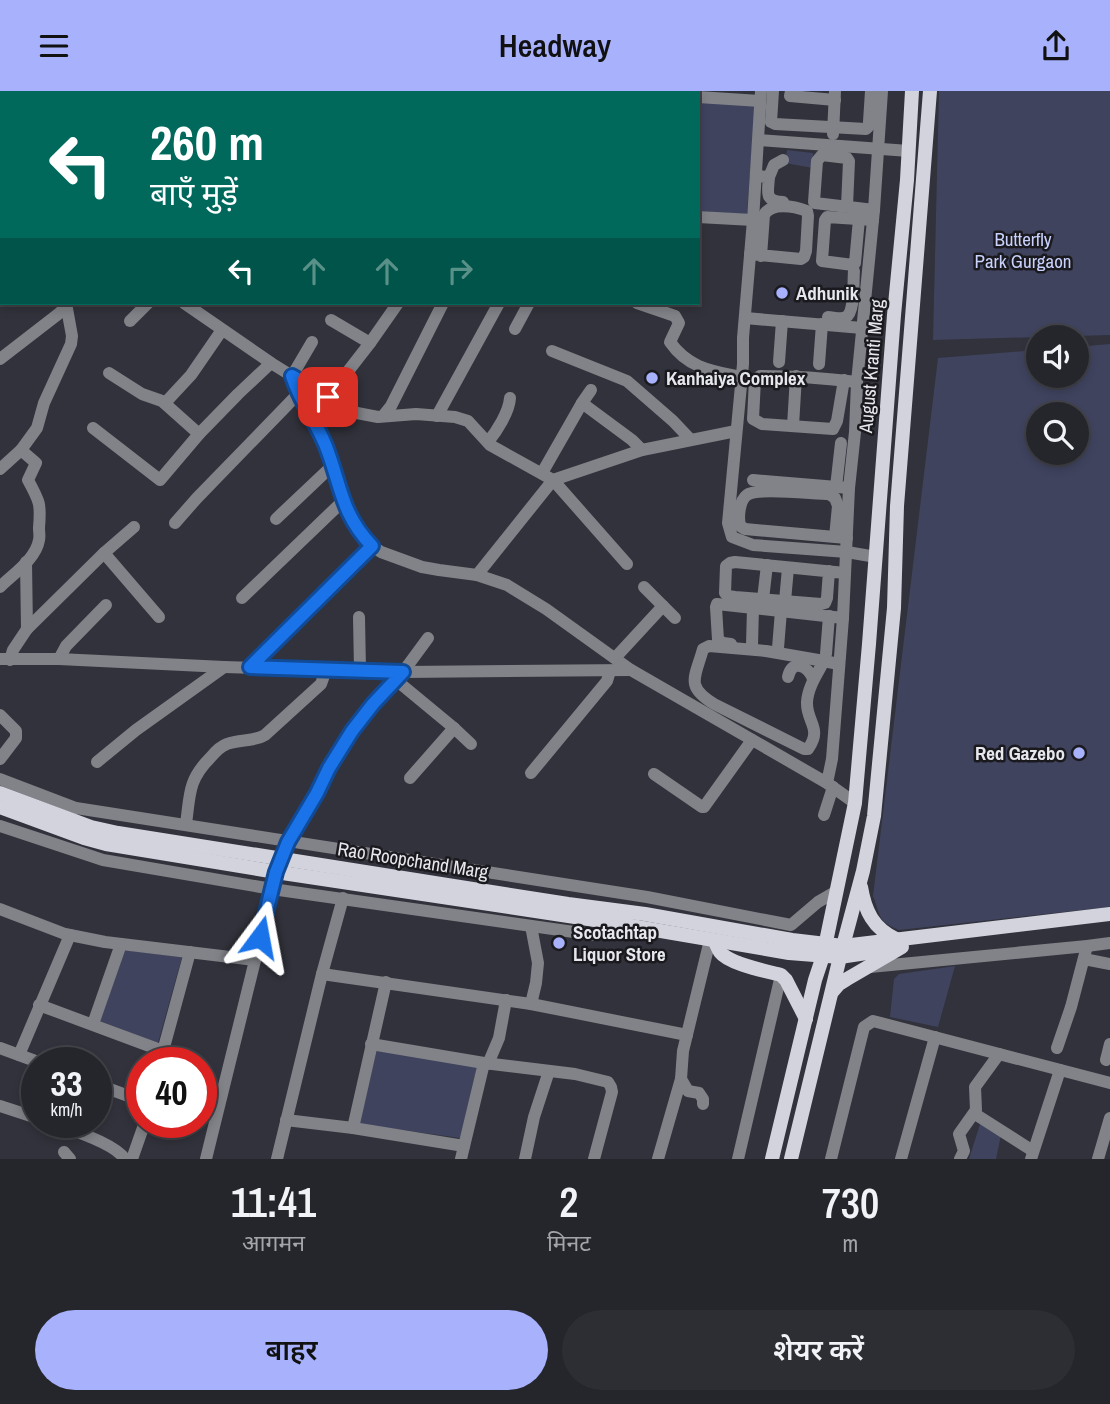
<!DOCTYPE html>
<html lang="hi">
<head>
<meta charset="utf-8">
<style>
  body { margin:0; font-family:"Archivo Narrow","Noto Sans Devanagari",sans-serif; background:#2d2e34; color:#f1f3f6; height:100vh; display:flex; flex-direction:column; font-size:26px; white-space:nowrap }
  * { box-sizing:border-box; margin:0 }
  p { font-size:23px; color:#a3a5a9 }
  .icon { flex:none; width:38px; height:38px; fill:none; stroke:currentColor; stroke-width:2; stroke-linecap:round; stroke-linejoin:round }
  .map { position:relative; height:1068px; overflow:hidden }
  .drawer { display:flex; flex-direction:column; background:#25262c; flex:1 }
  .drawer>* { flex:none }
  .guide { position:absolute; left:0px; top:0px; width:700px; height:214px; box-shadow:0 4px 10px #0003,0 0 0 2px #424348; background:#00695c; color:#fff; overflow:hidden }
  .tools { position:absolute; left:1026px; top:234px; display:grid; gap:14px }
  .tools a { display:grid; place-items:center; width:63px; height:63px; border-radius:50%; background:#25262c; box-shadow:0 4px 10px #0003,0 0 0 2px #424348; font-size:35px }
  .speed { position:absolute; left:21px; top:956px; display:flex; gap:14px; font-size:35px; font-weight:700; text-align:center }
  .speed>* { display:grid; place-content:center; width:91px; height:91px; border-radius:50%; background:#25262c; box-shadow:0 4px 10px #0003,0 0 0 2px #424348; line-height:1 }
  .speed small { font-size:18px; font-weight:400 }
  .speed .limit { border:10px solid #d22; background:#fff; color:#111 }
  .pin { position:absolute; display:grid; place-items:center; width:60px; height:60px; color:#fff; margin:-30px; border-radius:14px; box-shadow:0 4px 10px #0006 }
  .me { position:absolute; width:77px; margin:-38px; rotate:13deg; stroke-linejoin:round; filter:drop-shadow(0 0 5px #0008) }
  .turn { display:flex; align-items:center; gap:24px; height:147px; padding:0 35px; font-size:32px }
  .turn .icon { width:91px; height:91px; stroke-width:2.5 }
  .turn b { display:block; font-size:49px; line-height:60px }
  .lanes { display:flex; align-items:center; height:66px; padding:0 35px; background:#0003; justify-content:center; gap:35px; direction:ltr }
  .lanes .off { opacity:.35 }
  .eta { display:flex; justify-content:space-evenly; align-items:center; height:119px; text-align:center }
  .eta b { font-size:42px; font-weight:600; line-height:49px }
  .cta { display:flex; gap:14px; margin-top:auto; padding:14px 35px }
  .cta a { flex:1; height:80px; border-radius:42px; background:#a7b1fc; color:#111; font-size:28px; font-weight:600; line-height:80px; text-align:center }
  .cta a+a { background:#2d2e34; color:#f1f3f6 }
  header { display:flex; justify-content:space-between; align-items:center; height:91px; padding:0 35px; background:#a7b1fc; color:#111; font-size:32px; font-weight:600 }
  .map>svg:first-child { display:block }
  .green { fill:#3f435e; fill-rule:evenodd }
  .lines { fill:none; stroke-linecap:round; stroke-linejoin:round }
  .minor { stroke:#828388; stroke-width:12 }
  .major { stroke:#d2d3dd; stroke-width:14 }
  .route-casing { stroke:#114b97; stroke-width:18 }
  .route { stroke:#1a73e8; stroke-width:12 }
  .poi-dot { fill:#a7b1fc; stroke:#1a1a1e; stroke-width:2.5 }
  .labels { text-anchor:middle; stroke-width:5; stroke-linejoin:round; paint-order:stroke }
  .park-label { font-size:19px; fill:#c9d1fd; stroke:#1a1a1e }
  .poi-label { font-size:19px; font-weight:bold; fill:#e7e8ee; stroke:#1a1a1e; text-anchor:start }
  .street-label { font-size:19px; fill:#e7e8ee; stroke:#1a1a1e }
</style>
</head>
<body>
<header><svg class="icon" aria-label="menu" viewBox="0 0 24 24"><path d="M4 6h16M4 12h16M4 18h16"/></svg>Headway<svg class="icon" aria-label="share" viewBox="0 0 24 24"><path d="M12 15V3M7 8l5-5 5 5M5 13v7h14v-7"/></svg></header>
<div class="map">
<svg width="1110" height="1068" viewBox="0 0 1110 1068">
  <rect width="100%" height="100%" fill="#31323b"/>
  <g class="green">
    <path d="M939,0h171v244l-177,5z"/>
    <path d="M698,10l57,5 -8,108 -49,-3z"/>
    <path d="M787,59l26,3v15l-28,-5z"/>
    <path d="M1110,253v563l-211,23c-22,-9 -18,-14 -26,-34l65,-538 100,-8v26h38v-29zM1038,324h38v38h-38z"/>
    <path d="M124,859l58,7 -24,86 -58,-22z"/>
    <path d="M955,875l-17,61 -48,-10 4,-38 5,-5z"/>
    <path d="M377,959l100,17 -17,71 -101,-14z"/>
    <path d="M980,1033l21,11 -5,24h-27z"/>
  </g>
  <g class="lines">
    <g class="minor">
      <path d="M21,0v2"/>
      <path d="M501,0l1,2"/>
      <path d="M657,0l14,2"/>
      <path d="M761,0l-8,129 -10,118v26l-15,159 4,14 21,8 94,7 29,5"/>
      <path d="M773,0l-2,31 4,2 91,5 3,-3v-4l2,-31"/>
      <path d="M791,0l-1,5 45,4"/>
      <path d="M47,2l1,-2"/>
      <path d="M318,2l2,-2"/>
      <path d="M634,2l2,-2"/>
      <path d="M698,6l62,4"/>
      <path d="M833,43l2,-43"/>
      <path d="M759,49l150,11"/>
      <path d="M0,66l2,3"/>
      <path d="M756,85l13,1c-1,16 -5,24 14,25"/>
      <path d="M769,86l5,-12 9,-5"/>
      <path d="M847,115l2,-45 -2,-3 -25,-3 -5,6 -3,41 1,1 59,7"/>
      <path d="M698,126l55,3"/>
      <path d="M859,128l-4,44 -2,2 -31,-4 3,-41 2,-3 46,3"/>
      <path d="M0,147l2,1"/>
      <path d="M750,163l51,5 3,-2 2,-6 2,-35 -1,-5c-13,-5 -36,-9 -43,4l-3,41"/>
      <path d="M0,181h2"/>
      <path d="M184,212l87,60 21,13 6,18 28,54 21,64 16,25 9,9 9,6 41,15 17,3 38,5 30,10 39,24 85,61 196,113 28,20"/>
      <path d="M637,212l38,13 4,7 -9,19c18,26 42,29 71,35"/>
      <path d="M828,226c5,0 13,3 18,0 9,-5 7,-36 8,-46"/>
      <path d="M745,227l117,10"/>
      <path d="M331,229l39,23"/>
      <path d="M130,230l18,-18"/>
      <path d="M515,238l14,-26"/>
      <path d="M312,251l-20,34 65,37 21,4 38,-3 39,3 13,4 22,24 63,35 74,84"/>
      <path d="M552,260l75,30 46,40 17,18"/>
      <path d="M0,268l57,-44 5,-4 2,-8"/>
      <path d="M779,271l3,-41"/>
      <path d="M819,273l3,-40"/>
      <path d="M109,282l33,21 20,7 37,33"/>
      <path d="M844,289l-7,41 -4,8 -71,-5 -9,-5 2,-39 5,-4c32,0 64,2 97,6"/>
      <path d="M328,306l42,-54 28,-40"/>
      <path d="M165,312l26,-28 31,-45"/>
      <path d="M582,312l9,-13"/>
      <path d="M383,325l8,-10 52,-103"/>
      <path d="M437,325l62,-113"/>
      <path d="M793,335l3,-50"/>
      <path d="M93,337l67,52 39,-46 39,-40 33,-31"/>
      <path d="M488,351c9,-11 21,-30 22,-44"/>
      <path d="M0,378l21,-19"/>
      <path d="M542,382l40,-70 50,37 10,10"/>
      <path d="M753,389l96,8"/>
      <path d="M836,396l5,-44"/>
      <path d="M276,428l56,-53"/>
      <path d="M175,432l22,-25 101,-104"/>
      <path d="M835,446l3,-31 -3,-8 -6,-4c-16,0 -72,-7 -82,1 -8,6 -9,22 -7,31l5,3 90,8 12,1"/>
      <path d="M104,462l55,64"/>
      <path d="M829,480l-2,27 -2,5 -4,1 -86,-7 -7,-1 -3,-3 1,-27 4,-3 5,-1c37,4 73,7 110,11"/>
      <path d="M477,484l76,-95 89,-30 94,-19"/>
      <path d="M0,496c13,-13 36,-28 39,-47 1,-4 0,-8 0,-12 2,-24 1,-26 -11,-48l8,-17 -15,-13 16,-22 7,-25 27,-59 1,-8 -6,-33"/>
      <path d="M644,496l31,31"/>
      <path d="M242,507l101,-97"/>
      <path d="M763,508l4,-34"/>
      <path d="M785,510l3,-33"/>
      <path d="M359,526l1,53"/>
      <path d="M27,538l77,-76 30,-26"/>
      <path d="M731,553l-8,-1 -5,-3 -2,-33 1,-3 126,14"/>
      <path d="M752,554l1,-37"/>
      <path d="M778,557l3,-37"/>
      <path d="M826,563l3,-38"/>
      <path d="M615,567l48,-52"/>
      <path d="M0,568h59l165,8 179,5 228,-2"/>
      <path d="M59,568l7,-13 40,-41"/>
      <path d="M10,569l3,-10 14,-21 -1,-67"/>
      <path d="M824,570c-7,13 -16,26 -17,41 -1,20 16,26 1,47h-4l-90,-45c-29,-18 -19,-26 -11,-55l6,-3 57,5 58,10c5,1 10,2 14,3"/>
      <path d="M250,576l122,-121"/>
      <path d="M788,586c4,-19 20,-11 25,2"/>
      <path d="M396,589l58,48 17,16"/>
      <path d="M0,624l16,16v7l-16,21"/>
      <path d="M97,671l39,-32 88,-63"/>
      <path d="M531,682l76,-92 3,-10"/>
      <path d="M654,683l48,33h2l48,-67"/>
      <path d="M410,687l44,-50"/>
      <path d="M0,688l76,29 571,89 144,28 27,-23 19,-11"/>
      <path d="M827,692l5,-24 11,-141 6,-130 6,-56 2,-50 17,-172 8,-119"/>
      <path d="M824,724l9,-28"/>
      <path d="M186,733c4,-29 2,-44 24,-66 5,-6 11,-12 17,-14 13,-5 27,-2 38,-9l56,-51 5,-14"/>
      <path d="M0,735l103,34 169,29 323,46 9,-6 4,-7"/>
      <path d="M0,818l65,25 40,8 150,18"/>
      <path d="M531,835l7,37 -2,20 -5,21"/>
      <path d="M1084,868l26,5"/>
      <path d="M870,876l217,-21 23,-3"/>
      <path d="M322,883l209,30 156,31"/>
      <path d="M39,914l124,46"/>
      <path d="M93,933l28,-80"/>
      <path d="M371,953l113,19 91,11 33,8 3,5 1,5 -18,67"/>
      <path d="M0,957l38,14"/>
      <path d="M1057,957l14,-41 16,-61"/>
      <path d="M19,964l51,-120"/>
      <path d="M1106,969l4,-16"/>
      <path d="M160,971l30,-110"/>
      <path d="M488,973l11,-26 7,-38"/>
      <path d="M96,993l46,17"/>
      <path d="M703,1013v-5l-4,-6 -11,-2 -7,-12 2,-28 27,-111"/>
      <path d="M0,1015l37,12"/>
      <path d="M975,1023l58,37"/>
      <path d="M286,1029l67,8 111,18"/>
      <path d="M47,1031c20,6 67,21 78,37"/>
      <path d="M353,1037l33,-146"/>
      <path d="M64,1061l6,7"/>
      <path d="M132,1068l13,-37"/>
      <path d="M206,1068l74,-300 37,-66 12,-25 23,-37 21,-27 30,-32 25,-34"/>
      <path d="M277,1068l45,-185 21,-76"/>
      <path d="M461,1068l23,-96"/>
      <path d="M525,1068l9,-42 15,-46"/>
      <path d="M658,1068l23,-80"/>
      <path d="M738,1068l43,-184"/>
      <path d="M831,1068l33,-132 9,-6 237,62"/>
      <path d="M901,1068l34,-122"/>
      <path d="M960,1068l4,-8 -5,-17 17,-24 -1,-23 24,-33"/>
      <path d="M1031,1068l29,-89"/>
      <path d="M1098,1068l12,-41"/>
    </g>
    <g class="major">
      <path d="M0,702l91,34 27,6 450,71 77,10 147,26 51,6 267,-32"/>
      <path d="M0,716l84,31 22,6 170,28 332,50 181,31 51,4 46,-7"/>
      <path d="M861,796c4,24 12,41 35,52"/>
      <path d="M715,850c0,1 4,10 5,11 9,12 46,19 61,23l5,5 20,39"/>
      <path d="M833,900l6,-7 8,-5 55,-32"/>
      <path d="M772,1068l43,-179 8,-24 32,-153 14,-159 25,-329 13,-135 5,-89"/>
      <path d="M791,1068l49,-202 23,-86 11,-55 20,-208 3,-102 33,-415"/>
    </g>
  </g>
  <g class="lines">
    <g class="route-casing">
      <path id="route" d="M260,846l16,-65 12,-30 29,-49 12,-25 23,-37 21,-27 30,-32 -153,-5 122,-121c-32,-33 -31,-63 -47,-102 -10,-24 -25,-42 -33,-68l36,21"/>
    </g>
    <use href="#route" class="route"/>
  </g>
  <g class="poi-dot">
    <circle cx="782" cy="202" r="7"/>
    <circle cx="652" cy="287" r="7"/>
    <circle cx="1079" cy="662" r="7"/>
    <circle cx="559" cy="852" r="7"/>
  </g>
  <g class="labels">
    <g class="park-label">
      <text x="1023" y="155">Butterfly<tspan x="1023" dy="22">Park Gurgaon</tspan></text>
    </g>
    <g class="poi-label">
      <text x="796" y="209">Adhunik</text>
      <text x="666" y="294">Kanhaiya Complex</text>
      <text x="1065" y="669" text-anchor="end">Red Gazebo</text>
      <text x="573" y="848">Scotachtap<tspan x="573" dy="22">Liquor Store</tspan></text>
    </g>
    <g class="street-label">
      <text transform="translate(871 275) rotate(-85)" y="7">August Kranti Marg</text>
      <text transform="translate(413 769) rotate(9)" y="7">Rao Roopchand Marg</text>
    </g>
  </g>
</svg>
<div class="tools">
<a><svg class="icon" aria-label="sound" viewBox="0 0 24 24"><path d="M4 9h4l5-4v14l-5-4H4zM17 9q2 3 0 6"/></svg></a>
<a><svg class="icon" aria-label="search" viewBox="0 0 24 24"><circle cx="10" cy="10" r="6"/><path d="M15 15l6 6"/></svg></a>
</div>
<div class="speed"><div>33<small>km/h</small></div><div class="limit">40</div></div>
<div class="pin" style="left:328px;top:306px;background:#d93025"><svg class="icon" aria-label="arrive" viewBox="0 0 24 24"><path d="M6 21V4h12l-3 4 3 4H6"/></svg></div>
<svg class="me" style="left:260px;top:846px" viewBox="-20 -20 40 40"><path d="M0-17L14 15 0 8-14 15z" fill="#1a73e8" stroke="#fff" stroke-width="4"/></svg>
<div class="guide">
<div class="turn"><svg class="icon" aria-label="left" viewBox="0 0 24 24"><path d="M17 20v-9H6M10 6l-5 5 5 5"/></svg><div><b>260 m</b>बाएँ मुड़ें</div></div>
<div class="lanes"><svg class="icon" aria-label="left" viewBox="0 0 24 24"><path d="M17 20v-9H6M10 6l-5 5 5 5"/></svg><svg class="icon off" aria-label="ahead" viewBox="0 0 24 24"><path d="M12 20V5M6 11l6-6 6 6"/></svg><svg class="icon off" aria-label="ahead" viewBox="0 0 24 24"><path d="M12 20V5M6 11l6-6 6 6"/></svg><svg class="icon off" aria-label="right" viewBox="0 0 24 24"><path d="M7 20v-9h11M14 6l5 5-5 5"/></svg></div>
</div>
</div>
<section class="drawer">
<div class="eta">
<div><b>11:41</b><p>आगमन</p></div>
<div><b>2</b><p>मिनट</p></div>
<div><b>730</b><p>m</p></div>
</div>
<div class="cta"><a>बाहर</a><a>शेयर करें</a></div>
</section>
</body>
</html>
